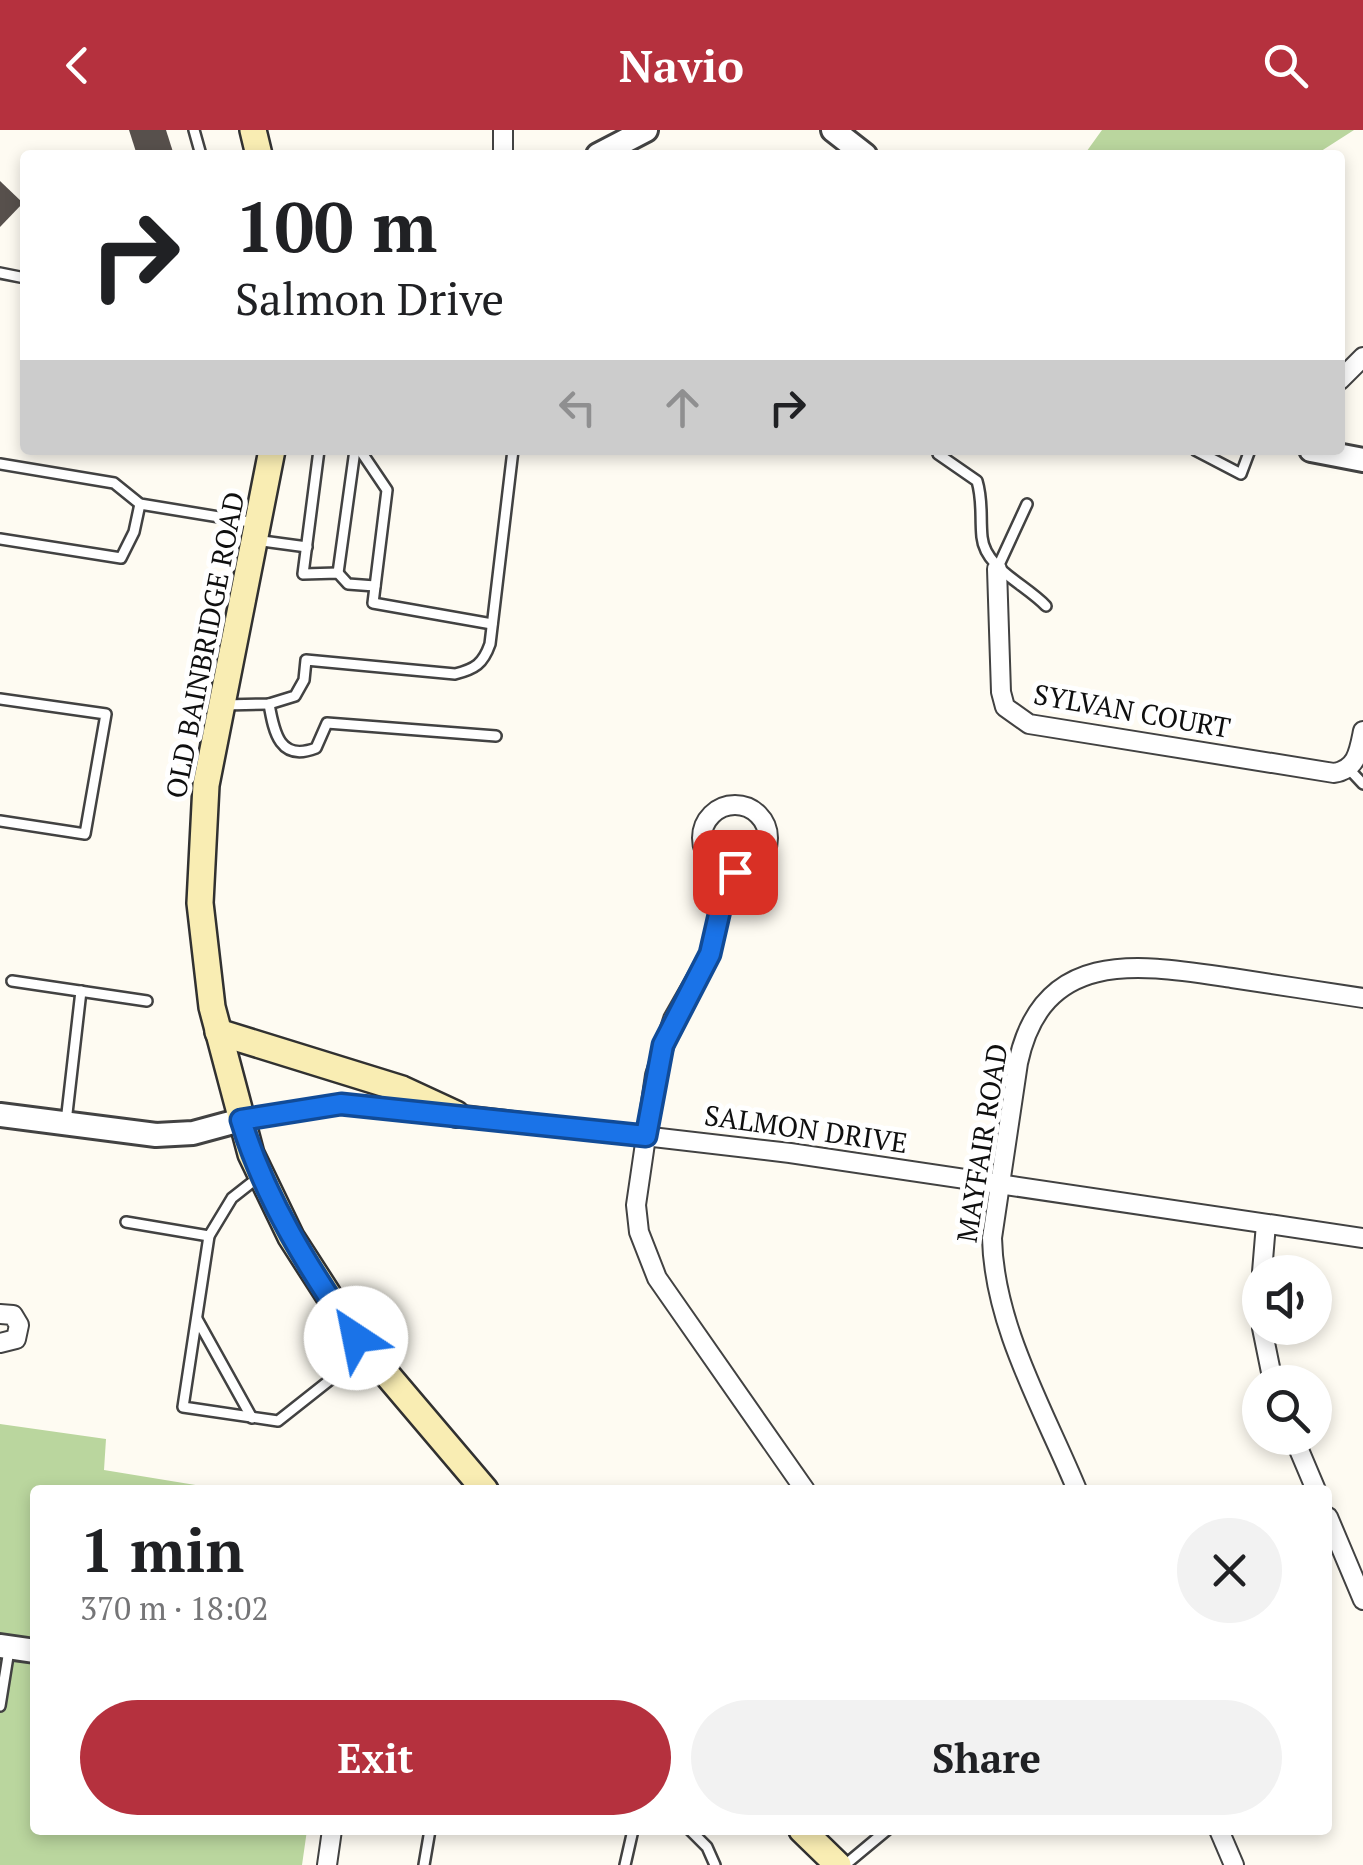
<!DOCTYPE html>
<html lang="en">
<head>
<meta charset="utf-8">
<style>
  body { margin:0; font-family:"PT Serif",serif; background:#f2f2f2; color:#202124; height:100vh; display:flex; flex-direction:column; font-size:38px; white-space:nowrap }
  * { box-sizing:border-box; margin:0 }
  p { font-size:32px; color:#757577 }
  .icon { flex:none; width:55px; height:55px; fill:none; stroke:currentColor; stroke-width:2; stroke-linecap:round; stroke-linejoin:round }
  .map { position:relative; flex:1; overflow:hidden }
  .panel { position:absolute; left:30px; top:1355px; width:1302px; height:350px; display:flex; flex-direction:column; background:#fff; border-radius:10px; box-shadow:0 5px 15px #0003 }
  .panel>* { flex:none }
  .guide { position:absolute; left:20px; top:20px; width:1325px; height:305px; border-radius:10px; box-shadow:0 5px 15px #0003; background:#fff; color:#202124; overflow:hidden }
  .controls { position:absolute; left:1242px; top:1125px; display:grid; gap:20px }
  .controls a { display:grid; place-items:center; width:90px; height:90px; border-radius:50%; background:#fff; box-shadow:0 5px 15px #0003; font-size:50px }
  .pin { position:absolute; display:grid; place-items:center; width:85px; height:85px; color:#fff; margin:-42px; border-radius:20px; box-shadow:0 5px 15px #0006 }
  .me { position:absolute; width:110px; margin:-55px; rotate:326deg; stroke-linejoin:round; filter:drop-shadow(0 0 8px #0008) }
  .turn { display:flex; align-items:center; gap:35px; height:210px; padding:0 50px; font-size:45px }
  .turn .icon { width:130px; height:130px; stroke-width:2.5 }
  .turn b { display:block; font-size:70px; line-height:85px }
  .lanes { display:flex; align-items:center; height:95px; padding:0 50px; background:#0003; justify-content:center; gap:50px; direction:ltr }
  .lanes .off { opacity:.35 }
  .round { display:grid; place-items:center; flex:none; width:105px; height:105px; border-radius:52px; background:#f2f2f2 }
  .headline { display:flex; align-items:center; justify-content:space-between; height:170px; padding:0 50px }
  h1 { font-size:60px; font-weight:800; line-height:75px }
  .action { display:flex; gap:20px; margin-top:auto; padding:20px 50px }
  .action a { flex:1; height:115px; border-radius:60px; background:#b5313e; color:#fff; font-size:40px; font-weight:800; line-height:115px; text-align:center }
  .action a+a { background:#f2f2f2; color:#202124 }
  header { display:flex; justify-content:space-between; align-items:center; height:130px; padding:0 50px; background:#b5313e; color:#fff; font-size:45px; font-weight:800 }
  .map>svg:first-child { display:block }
  .forest { fill:#bad69e }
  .building { fill:#57504c }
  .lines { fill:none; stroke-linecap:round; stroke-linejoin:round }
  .service-casing { stroke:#424242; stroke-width:14 }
  .minor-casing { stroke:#424242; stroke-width:22 }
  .tertiary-casing { stroke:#424242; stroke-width:28 }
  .secondary-casing { stroke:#313131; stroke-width:30 }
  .service { stroke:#fff; stroke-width:9 }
  .minor { stroke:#fff; stroke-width:18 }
  .tertiary { stroke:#fff; stroke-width:22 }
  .secondary { stroke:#f9edb3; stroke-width:25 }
  .route-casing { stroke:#114b97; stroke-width:25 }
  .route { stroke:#1a73e8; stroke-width:18 }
  .labels { text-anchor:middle; stroke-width:10; stroke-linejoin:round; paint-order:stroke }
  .street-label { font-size:28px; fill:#0f0f0f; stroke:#fff }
</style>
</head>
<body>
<header><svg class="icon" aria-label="back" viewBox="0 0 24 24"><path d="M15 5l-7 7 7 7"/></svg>Navio<svg class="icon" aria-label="search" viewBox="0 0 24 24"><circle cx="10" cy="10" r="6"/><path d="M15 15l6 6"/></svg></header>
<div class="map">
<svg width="1363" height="1735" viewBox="0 0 1363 1735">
  <rect width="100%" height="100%" fill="#fefbf2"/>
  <g class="forest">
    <path d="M1102,0h261h-9l-39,25h-231z"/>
    <path d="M0,1294l106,15 -2,31 122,20h-191v340h272l-5,35h-302z"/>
  </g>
  <g class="building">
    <path d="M129,0h37l7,22 -36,3z"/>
    <path d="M0,51l23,22 -23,24z"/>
  </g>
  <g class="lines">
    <g class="service-casing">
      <g id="service">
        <path d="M194,0l7,25"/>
        <path d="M0,143l25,5"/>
        <path d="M319,320l-16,124 35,-1 10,11 27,2"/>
        <path d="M360,320l27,40 -14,113 119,21"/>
        <path d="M1195,320l46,24 9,-24"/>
        <path d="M938,324l39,27c6,20 3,36 5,56 3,31 43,47 64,69"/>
        <path d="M0,334l114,19 26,21 116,19"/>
        <path d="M0,409l121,19 13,-26 6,-28"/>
        <path d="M255,410l52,7"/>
        <path d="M997,439l30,-65"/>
        <path d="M338,443l17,-123"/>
        <path d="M0,569l106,15 -21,120 -85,-13"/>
        <path d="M269,574c5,29 11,58 47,44l11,-25 169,13"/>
        <path d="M223,575l46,-1 26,-8 9,-16 2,-20 149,14c20,-5 28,-10 35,-30l23,-194"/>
        <path d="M1348,638l15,16"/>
        <path d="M12,851l135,20"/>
        <path d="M66,992l15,-131"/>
        <path d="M260,1046l-28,22 -23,38 -26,171 95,14 86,-68"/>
        <path d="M126,1092l83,14"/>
        <path d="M197,1189l55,99"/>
        <path d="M0,1576l9,-56"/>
        <path d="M690,1700l17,17 8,18"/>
        <path d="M424,1735l6,-35"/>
        <path d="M625,1735l8,-35"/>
        <path d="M845,1735l42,-35"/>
      </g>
    </g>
    <g class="minor-casing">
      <g id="minor">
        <path d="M503,25v-25"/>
        <path d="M1340,250l23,-23"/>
        <path d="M997,439l4,123 4,15 24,17 305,49c23,-4 25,-22 29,-42"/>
        <circle cx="735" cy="708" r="33"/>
        <path d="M729,741l-19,83 -37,65 -18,56 -19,130 3,27 18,46 148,212"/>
        <path d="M241,990l100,-16 62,4 387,45 573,85"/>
        <path d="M1262,1142l4,-48"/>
        <path d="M0,1184l13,1 6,10 -3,14 -16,4"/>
        <path d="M1262,1198l11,54"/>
        <path d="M1294,1308l22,52"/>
        <path d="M1077,1360c-33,-80 -83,-164 -85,-252l26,-175c25,-118 125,-98 214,-85 44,7 87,13 131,20"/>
        <path d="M1328,1387l35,83"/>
        <path d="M1219,1700l15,35"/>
        <path d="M327,1735l5,-35"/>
      </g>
    </g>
    <g class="tertiary-casing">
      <g id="tertiary">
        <path d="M833,0l32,25"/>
        <path d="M598,25l48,-25"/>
        <path d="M1311,320l52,10"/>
        <path d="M0,985l156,20 37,-2 48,-13"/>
        <path d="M0,1516l35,5"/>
      </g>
    </g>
    <g class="secondary-casing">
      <g id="secondary">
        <path d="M253,0l6,25"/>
        <path d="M272,320l-66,335 -6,118 12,104 39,147 40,83 65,101 129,152"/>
        <path d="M218,902l184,57 54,25"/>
        <path d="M802,1700l36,35"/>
      </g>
    </g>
    <use href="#service" class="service"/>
    <use href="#minor" class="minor"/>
    <use href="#tertiary" class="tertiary"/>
    <use href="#secondary" class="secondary"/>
  </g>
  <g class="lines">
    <g class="route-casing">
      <path id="route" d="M356,1208c-46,-68 -91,-138 -115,-218l100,-16 305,32 17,-91 47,-91 19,-83 6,1"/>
    </g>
    <use href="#route" class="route"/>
  </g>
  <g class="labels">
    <g class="street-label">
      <text transform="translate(205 515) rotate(-79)" y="10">OLD BAINBRIDGE ROAD</text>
      <text transform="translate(1132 581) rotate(10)" y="10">SYLVAN COURT</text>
      <text transform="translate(806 999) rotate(8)" y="10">SALMON DRIVE</text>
      <text transform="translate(982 1013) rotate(-81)" y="10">MAYFAIR ROAD</text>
    </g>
  </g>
</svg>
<div class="controls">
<a><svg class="icon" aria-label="sound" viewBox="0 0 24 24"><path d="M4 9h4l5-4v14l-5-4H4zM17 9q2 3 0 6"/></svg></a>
<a><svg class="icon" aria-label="search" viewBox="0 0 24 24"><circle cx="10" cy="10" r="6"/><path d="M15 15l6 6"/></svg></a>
</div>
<div class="pin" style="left:735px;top:742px;background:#d93025"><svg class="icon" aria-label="arrive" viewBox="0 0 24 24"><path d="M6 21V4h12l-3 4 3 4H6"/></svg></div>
<svg class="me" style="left:356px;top:1208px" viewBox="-20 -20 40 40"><circle r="19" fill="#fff"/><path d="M0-13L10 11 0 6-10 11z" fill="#1a73e8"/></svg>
<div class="guide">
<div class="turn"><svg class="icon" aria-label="right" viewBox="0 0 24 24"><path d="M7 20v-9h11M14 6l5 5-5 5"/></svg><div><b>100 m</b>Salmon Drive</div></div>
<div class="lanes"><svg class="icon off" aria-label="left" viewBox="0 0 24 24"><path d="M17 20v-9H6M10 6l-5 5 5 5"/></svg><svg class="icon off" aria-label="ahead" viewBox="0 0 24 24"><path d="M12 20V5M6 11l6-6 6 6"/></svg><svg class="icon" aria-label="right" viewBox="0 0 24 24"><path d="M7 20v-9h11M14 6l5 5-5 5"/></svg></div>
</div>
<section class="panel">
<div class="headline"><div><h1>1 min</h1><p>370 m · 18:02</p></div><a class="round"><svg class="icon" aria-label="close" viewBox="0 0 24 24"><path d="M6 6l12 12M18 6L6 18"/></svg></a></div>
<div class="action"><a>Exit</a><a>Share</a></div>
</section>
</div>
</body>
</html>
